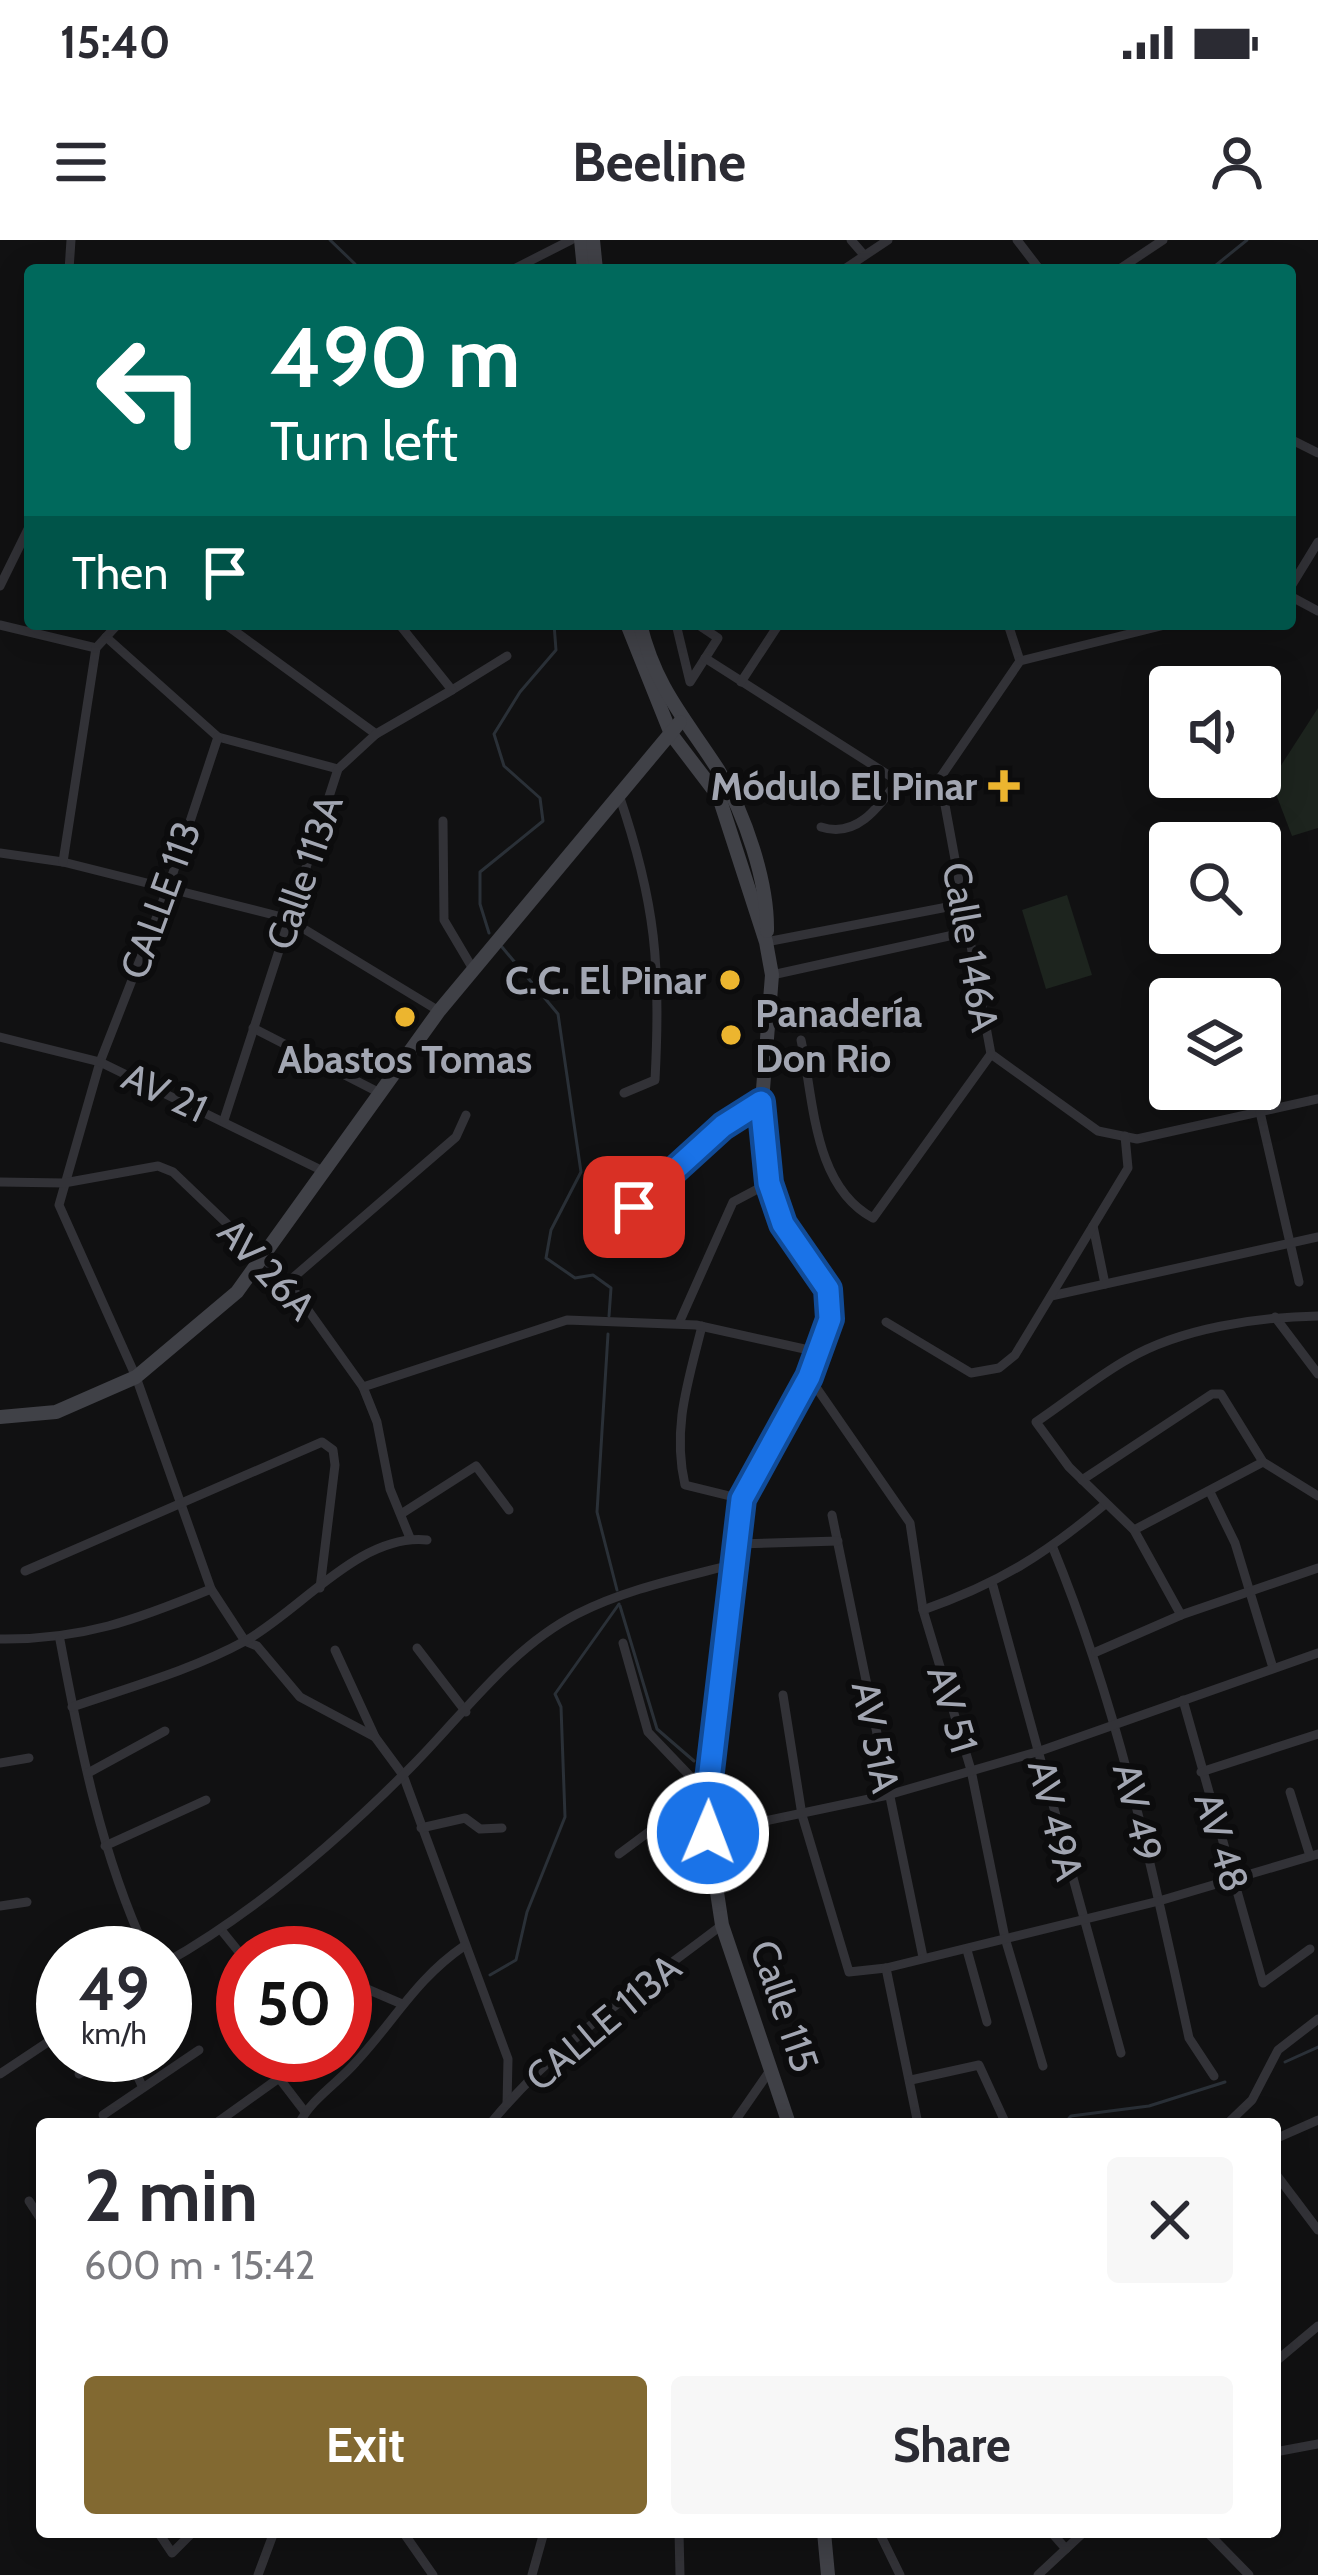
<!DOCTYPE html>
<html lang="en">
<head>
<meta charset="utf-8">
<style>
  body { margin:0; font-family:Cabin,sans-serif; background:#f7f7f7; color:#2b2b33; height:100vh; display:flex; flex-direction:column; font-size:45px; white-space:nowrap }
  * { box-sizing:border-box; margin:0 }
  p { font-size:39px; color:#7c7c81 }
  .icon { flex:none; width:66px; height:66px; fill:none; stroke:currentColor; stroke-width:2; stroke-linecap:round; stroke-linejoin:round }
  .map { position:relative; flex:1; overflow:hidden }
  .sheet { position:absolute; left:36px; top:1878px; width:1245px; height:420px; display:flex; flex-direction:column; background:#fff; border-radius:12px; box-shadow:0 6px 30px #0003 }
  .sheet>* { flex:none }
  .top-card { position:absolute; left:24px; top:24px; width:1272px; height:366px; border-radius:12px; box-shadow:0 6px 30px #0003; background:#00695c; color:#fff; overflow:hidden }
  .tools { position:absolute; left:1149px; top:426px; display:grid; gap:24px }
  .tools a { display:grid; place-items:center; width:132px; height:132px; border-radius:12px; background:#fff; box-shadow:0 6px 30px #0003; font-size:60px }
  .speed { position:absolute; left:36px; top:1686px; display:flex; gap:24px; font-size:60px; font-weight:700; text-align:center }
  .speed>* { display:grid; place-content:center; width:156px; height:156px; border-radius:50%; background:#fff; box-shadow:0 6px 30px #0003; line-height:1 }
  .speed small { font-size:30px; font-weight:400 }
  .speed .limit { border:18px solid #d22; background:#fff; color:#111 }
  .pin { position:absolute; display:grid; place-items:center; width:102px; height:102px; color:#fff; margin:-51px; border-radius:24px; box-shadow:0 6px 18px #0006 }
  .me { position:absolute; width:132px; margin:-66px; rotate:1deg; stroke-linejoin:round; filter:drop-shadow(0 0 9px #0008) }
  .turn { display:flex; align-items:center; gap:42px; height:252px; padding:0 48px; font-size:54px }
  .turn .icon { width:156px; height:156px; stroke-width:2.5 }
  .turn b { display:block; font-size:84px; line-height:102px }
  .then { display:flex; align-items:center; height:114px; padding:0 48px; background:#0003; gap:24px; font-size:45px }
  .round { display:grid; place-items:center; flex:none; width:126px; height:126px; border-radius:12px; background:#f7f7f7 }
  .overview { display:flex; align-items:center; justify-content:space-between; height:204px; padding:0 48px }
  h1 { font-size:72px; font-weight:700; line-height:90px }
  .primary-button { display:flex; gap:24px; margin-top:auto; padding:24px 48px }
  .primary-button a { flex:1; height:138px; border-radius:12px; background:#826931; color:#fff; font-size:48px; font-weight:700; line-height:138px; text-align:center }
  .primary-button a+a { background:#f7f7f7; color:#2b2b33 }
  .status { display:flex; justify-content:space-between; align-items:center; height:84px; padding:0 60px; background:#fff; direction:ltr }
  .status svg { height:33px; fill:currentColor }
  header { display:flex; justify-content:space-between; align-items:center; height:156px; padding:0 48px; background:#fff; font-size:54px; font-weight:700 }
  .map>svg:first-child { display:block }
  .green { fill:#1d241e }
  .lines { fill:none; stroke-linecap:round; stroke-linejoin:round }
  .stream { stroke:#2a3037; stroke-width:3 }
  .street { stroke:#323237; stroke-width:9 }
  .secondary { stroke:#404147; stroke-width:14 }
  .route-casing { stroke:#114b97; stroke-width:30 }
  .route { stroke:#1a73e8; stroke-width:21 }
  .poi-dot { fill:#ecb52f; stroke:#0c0c0d; stroke-width:4.5 }
  .labels { text-anchor:middle; stroke-width:12; stroke-linejoin:round; paint-order:stroke }
  .poi-label { font-size:39px; font-weight:bold; fill:#a2a6b2; stroke:#0c0c0d; text-anchor:end }
  .street-label { font-size:39px; fill:#a2a6b2; stroke:#0c0c0d }
</style>
</head>
<body>
<div class="status"><b>15:40</b><svg viewBox="0 0 49 12"><path d="M0 12V9h3v3zM5 12V6h3v6zM10 12V3h3v9zM15 12V0h3v12zM26 1h20v11H26zM47 4h2v5h-2z"/></svg></div>
<header><svg class="icon" aria-label="menu" viewBox="0 0 24 24"><path d="M4 6h16M4 12h16M4 18h16"/></svg>Beeline<svg class="icon" aria-label="person" viewBox="0 0 24 24"><circle cx="12" cy="8" r="4"/><path d="M4 21q1-7 8-7t8 7"/></svg></header>
<div class="map">
<svg width="1318" height="2335" viewBox="0 0 1318 2335">
  <rect width="100%" height="100%" fill="#111112"/>
  <g class="green">
    <path d="M1318,468v120l-26,8 -21,-55z"/>
    <path d="M1067,655l25,80 -46,14 -24,-79z"/>
  </g>
  <g class="lines">
    <g class="stream">
      <path d="M330,0l25,24v6"/>
      <path d="M1210,30l37,-30"/>
      <path d="M489,693l-9,-29v-32l63,-51 -3,-23 -36,-32 -10,-32 26,-42 36,-42 -2,-26"/>
      <path d="M502,707l56,67 23,158 -30,58 -5,28 29,20 18,-3 18,13 -2,28"/>
      <path d="M608,1094l-11,178 20,78"/>
      <path d="M620,1366l37,123 37,32"/>
      <path d="M490,1735l26,-15 11,-48 38,-95 -4,-110 -6,-13 64,-90"/>
      <path d="M1285,1822l33,-15"/>
      <path d="M775,1884l3,-3"/>
      <path d="M1064,1884l7,-8 78,-10 76,-24"/>
    </g>
    <g class="street">
      <path d="M851,0l13,15"/>
      <path d="M1017,0l23,30"/>
      <path d="M69,30l2,-30"/>
      <path d="M512,30l59,-30"/>
      <path d="M843,30l45,-30"/>
      <path d="M1118,30l45,-30"/>
      <path d="M1290,199l28,14"/>
      <path d="M0,346l30,-61"/>
      <path d="M1290,348l28,-46"/>
      <path d="M1290,356l28,15"/>
      <path d="M225,384l151,110"/>
      <path d="M676,384l14,58 28,-44 -21,-14"/>
      <path d="M1008,384l12,37"/>
      <path d="M1169,384l-149,37 -80,117 51,276 107,77 39,8 181,-40"/>
      <path d="M0,385l96,23"/>
      <path d="M106,397l112,100 120,32"/>
      <path d="M705,418l185,118 20,7 30,-5"/>
      <path d="M741,442l38,-58"/>
      <path d="M452,450l55,-34"/>
      <path d="M218,497l-50,151 -68,174 -41,143 77,172 75,212 34,52 12,5 43,51 75,40 28,38 105,284 -1,45"/>
      <path d="M619,555c37,108 42,172 36,285l-31,13"/>
      <path d="M443,581l1,99 29,49"/>
      <path d="M821,587c37,12 59,-22 78,-48"/>
      <path d="M0,613l63,9 223,56 153,93"/>
      <path d="M63,622l33,-214 22,-24"/>
      <path d="M766,702l197,-38"/>
      <path d="M772,735l195,-43"/>
      <path d="M253,788l125,64"/>
      <path d="M0,797l100,25 221,108"/>
      <path d="M801,800c13,60 12,146 72,178l118,-164"/>
      <path d="M1260,872l39,170"/>
      <path d="M224,880l114,-351 38,-35 76,-44 -53,-66"/>
      <path d="M0,942l64,1 94,-17 15,6 115,110 75,105 14,35 13,67 20,49"/>
      <path d="M613,958l20,9"/>
      <path d="M1093,986l12,58"/>
      <path d="M602,1007c44,-56 98,-106 160,-145"/>
      <path d="M288,1042l168,-145 10,-22"/>
      <path d="M1051,1056l267,-59"/>
      <path d="M1275,1077l43,57"/>
      <path d="M886,1082l85,51 28,-5 16,-13 113,-187 -3,-32"/>
      <path d="M679,1083l54,-121 36,-19"/>
      <path d="M702,1086c-14,56 -30,102 -17,159l57,14"/>
      <path d="M809,1137l101,146 13,87 48,160 34,168 38,128"/>
      <path d="M363,1147l204,-67 129,5 122,27"/>
      <path d="M1082,1240l130,-86h9l42,68 55,34"/>
      <path d="M1210,1252l25,51 38,125"/>
      <path d="M401,1274l75,-48 33,44"/>
      <path d="M832,1275l91,442"/>
      <path d="M1134,1290l129,-68"/>
      <path d="M737,1304l101,-3"/>
      <path d="M1053,1308c65,158 100,323 136,490l25,38"/>
      <path d="M25,1331l297,-129 11,8 2,15 -15,123"/>
      <path d="M993,1346l128,467"/>
      <path d="M923,1370c75,-26 121,-55 181,-105"/>
      <path d="M1181,1375l-47,-85 -65,-63 -33,-45c30,-20 60,-45 92,-63 53,-31 130,-42 190,-43"/>
      <path d="M0,1399c82,1 136,-19 211,-50"/>
      <path d="M60,1400c20,107 41,214 87,313"/>
      <path d="M623,1403l25,89 61,64"/>
      <path d="M417,1408l49,64"/>
      <path d="M335,1410l40,87"/>
      <path d="M1096,1412l85,-37 137,-47"/>
      <path d="M783,1455l19,120 47,157 37,-4 273,-67 159,-47"/>
      <path d="M1183,1460l80,283 47,-34"/>
      <path d="M72,1467c58,-20 120,-37 173,-66 55,-30 115,-108 182,-101"/>
      <path d="M0,1523l29,-5"/>
      <path d="M1201,1532l117,-38"/>
      <path d="M88,1533l77,-42"/>
      <path d="M1290,1552l20,64"/>
      <path d="M421,1588l44,-10 15,11 22,-1"/>
      <path d="M708,1593l180,-38 152,-44 278,-98"/>
      <path d="M105,1606l101,-46"/>
      <path d="M619,1614l85,-63"/>
      <path d="M0,1666l27,-4"/>
      <path d="M222,1691l21,26"/>
      <path d="M967,1710l20,72"/>
      <path d="M165,1723c92,-52 176,-125 250,-200 50,-51 97,-116 162,-149 49,-25 104,-36 157,-50"/>
      <path d="M886,1728l32,156"/>
      <path d="M348,1730l19,19 35,15"/>
      <path d="M165,1782l20,-10"/>
      <path d="M128,1815l14,31"/>
      <path d="M0,1834l63,-42"/>
      <path d="M79,1834l35,-19"/>
      <path d="M911,1840l68,-15 27,59"/>
      <path d="M103,1875l96,-65"/>
      <path d="M215,1884l64,-46 26,34"/>
      <path d="M299,1884c12,-25 39,-41 57,-62 39,-42 60,-83 108,-116"/>
      <path d="M490,1884c64,-79 152,-138 232,-199"/>
      <path d="M733,1884l38,-55"/>
      <path d="M1227,1884l25,-24 26,-50 40,-31"/>
      <path d="M1275,1899l43,-19"/>
      <path d="M1275,1933l43,57"/>
      <path d="M29,1961l13,20"/>
      <path d="M1275,2122l43,-36"/>
      <path d="M1275,2212l43,-8"/>
      <path d="M158,2292l14,21 21,-21"/>
      <path d="M403,2292l30,43"/>
      <path d="M679,2292l1,43"/>
      <path d="M879,2292l21,43"/>
      <path d="M1051,2292l15,17"/>
      <path d="M1207,2292l42,43"/>
      <path d="M258,2335l16,-43"/>
      <path d="M532,2335l12,-43"/>
      <path d="M1038,2335l46,-43"/>
    </g>
    <g class="secondary">
      <path d="M581,0l3,30"/>
      <path d="M593,0l3,30"/>
      <path d="M627,384l44,110 48,63 47,145 6,33 -10,127 7,81 14,41 45,65 2,30 -21,58 -67,122 -33,281 -1,53 14,92 67,199"/>
      <path d="M640,384c16,65 45,94 79,147 26,43 49,111 48,160"/>
      <path d="M0,1177l56,-5 80,-35 101,-85 202,-281 241,-289"/>
      <path d="M824,2292l4,43"/>
    </g>
  </g>
  <g class="lines">
    <g class="route-casing">
      <path id="route" d="M634,967l89,-81 38,-24 8,81 14,41 45,65 2,30 -21,58 -67,122 -33,281 -1,53"/>
    </g>
    <use href="#route" class="route"/>
  </g>
  <g class="poi-dot">
    <path d="M998 528h12v12h12v12h-12v12h-12v-12h-12v-12h12z"/>
    <circle cx="730" cy="740" r="12"/>
    <circle cx="405" cy="777" r="12"/>
    <circle cx="731" cy="795" r="12"/>
  </g>
  <g class="labels">
    <g class="poi-label">
      <text x="977" y="560">Módulo El Pinar</text>
      <text x="706" y="754">C.C. El Pinar</text>
      <text x="755" y="787" text-anchor="start">Panadería<tspan x="755" dy="45">Don Rio</tspan></text>
      <text x="405" y="833" text-anchor="middle">Abastos Tomas</text>
    </g>
    <g class="street-label">
      <text transform="translate(304 632) rotate(-71)" y="14">Calle 113A</text>
      <text transform="translate(160 660) rotate(-70)" y="14">CALLE 113</text>
      <text transform="translate(971 707) rotate(80)" y="14">Calle 146A</text>
      <text transform="translate(165 852) rotate(25)" y="14">AV 21</text>
      <text transform="translate(267 1029) rotate(47)" y="14">AV 26A</text>
      <text transform="translate(953 1469) rotate(73)" y="14">AV 51</text>
      <text transform="translate(876 1497) rotate(79)" y="14">AV 51A</text>
      <text transform="translate(1138 1572) rotate(76)" y="14">AV 49</text>
      <text transform="translate(1056 1580) rotate(76)" y="14">AV 49A</text>
      <text transform="translate(1222 1602) rotate(73)" y="14">AV 48</text>
      <text transform="translate(785 1766) rotate(71)" y="14">Calle 115</text>
      <text transform="translate(603 1782) rotate(-40)" y="14">CALLE 113A</text>
    </g>
  </g>
</svg>
<div class="tools">
<a><svg class="icon" aria-label="sound" viewBox="0 0 24 24"><path d="M4 9h4l5-4v14l-5-4H4zM17 9q2 3 0 6"/></svg></a>
<a><svg class="icon" aria-label="search" viewBox="0 0 24 24"><circle cx="10" cy="10" r="6"/><path d="M15 15l6 6"/></svg></a>
<a><svg class="icon" aria-label="layers" viewBox="0 0 24 24"><path d="M12 4l9 5-9 5-9-5zM3 14l9 5 9-5"/></svg></a>
</div>
<div class="speed"><div>49<small>km/h</small></div><div class="limit">50</div></div>
<div class="pin" style="left:634px;top:967px;background:#d93025"><svg class="icon" aria-label="arrive" viewBox="0 0 24 24"><path d="M6 21V4h12l-3 4 3 4H6"/></svg></div>
<svg class="me" style="left:708px;top:1593px" viewBox="-20 -20 40 40"><circle r="17" fill="#1a73e8" stroke="#fff" stroke-width="3"/><path d="M0-11L8 9 0 5-8 9z" fill="#fff"/></svg>
<div class="top-card">
<div class="turn"><svg class="icon" aria-label="left" viewBox="0 0 24 24"><path d="M17 20v-9H6M10 6l-5 5 5 5"/></svg><div><b>490 m</b>Turn left</div></div>
<div class="then">Then<svg class="icon" aria-label="arrive" viewBox="0 0 24 24"><path d="M6 21V4h12l-3 4 3 4H6"/></svg></div>
</div>
<section class="sheet">
<div class="overview"><div><h1>2 min</h1><p>600 m · 15:42</p></div><a class="round"><svg class="icon" aria-label="close" viewBox="0 0 24 24"><path d="M6 6l12 12M18 6L6 18"/></svg></a></div>
<div class="primary-button"><a>Exit</a><a>Share</a></div>
</section>
</div>
</body>
</html>
